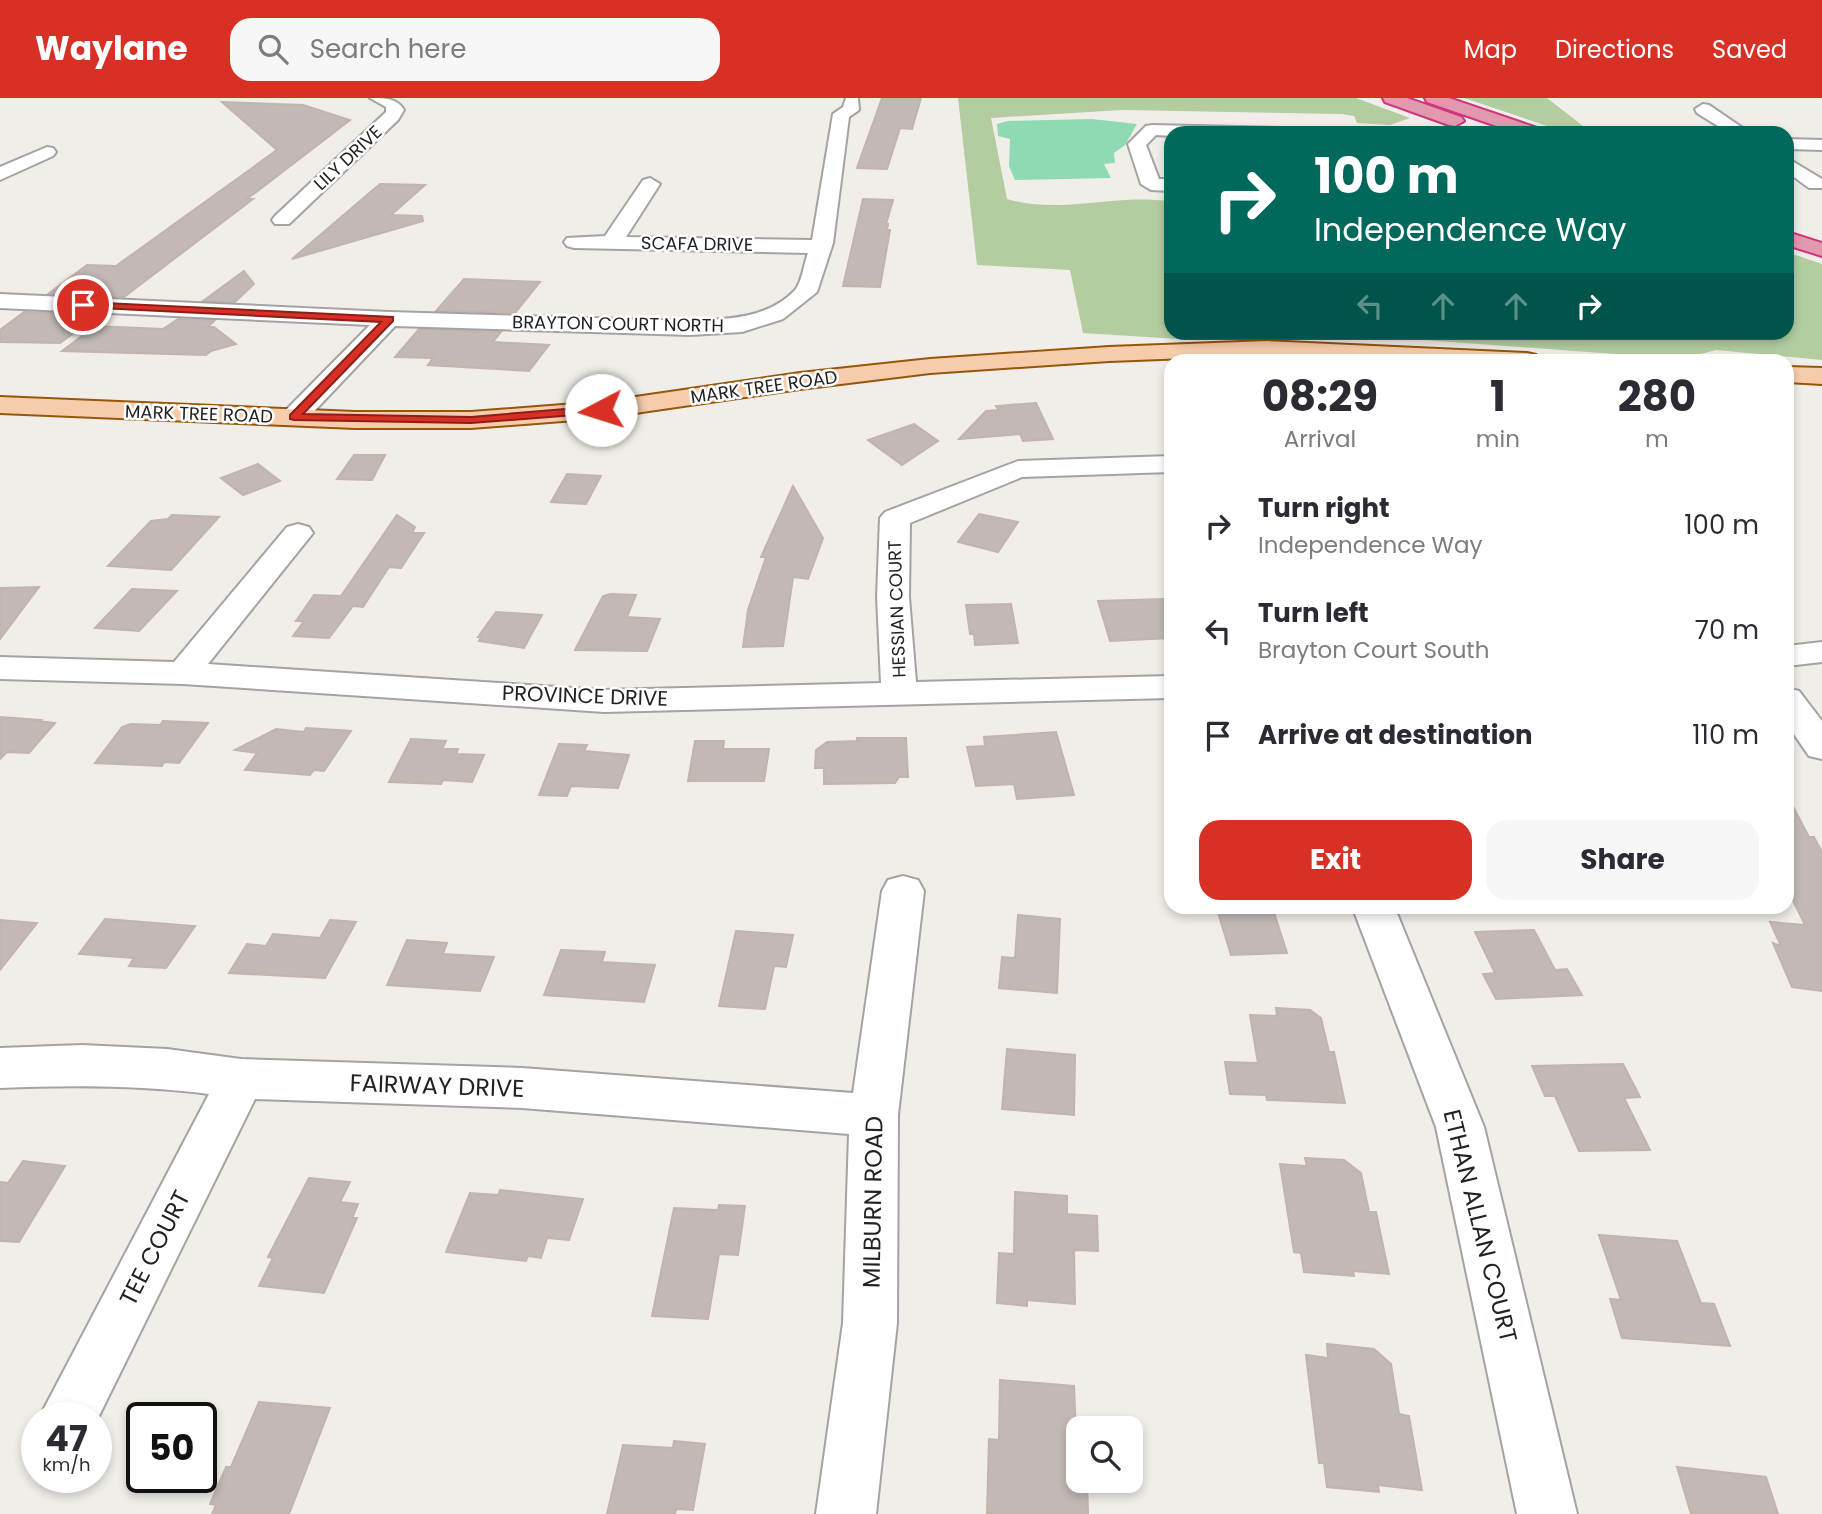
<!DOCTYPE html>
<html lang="en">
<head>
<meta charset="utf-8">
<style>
  body { margin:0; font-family:Poppins,sans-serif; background:#f7f7f7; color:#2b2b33; height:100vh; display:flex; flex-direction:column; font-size:26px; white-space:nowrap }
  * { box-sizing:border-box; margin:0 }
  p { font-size:23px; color:#7c7c81 }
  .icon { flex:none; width:38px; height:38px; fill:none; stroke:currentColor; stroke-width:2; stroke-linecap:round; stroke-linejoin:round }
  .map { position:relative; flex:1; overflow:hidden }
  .panel { position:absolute; left:1164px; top:256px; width:630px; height:560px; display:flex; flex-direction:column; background:#fff; border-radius:21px; box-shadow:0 4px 10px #0003 }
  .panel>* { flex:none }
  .guide { position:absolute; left:1164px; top:28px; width:630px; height:214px; border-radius:21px; box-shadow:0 4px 10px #0003; background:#00695c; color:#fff; overflow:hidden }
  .buttons { position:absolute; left:1066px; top:1318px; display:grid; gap:14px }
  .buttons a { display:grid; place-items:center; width:77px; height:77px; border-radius:14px; background:#fff; box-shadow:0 4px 10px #0003; font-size:35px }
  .speed { position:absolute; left:21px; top:1304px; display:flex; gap:14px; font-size:35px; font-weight:700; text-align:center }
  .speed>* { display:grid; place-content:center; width:91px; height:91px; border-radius:50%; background:#fff; box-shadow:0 4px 10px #0003; line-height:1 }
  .speed small { font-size:18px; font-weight:400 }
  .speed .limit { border:4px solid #111; border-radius:10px; background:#fff; color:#111 }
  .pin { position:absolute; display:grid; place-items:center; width:60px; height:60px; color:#fff; margin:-30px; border:4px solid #fff; border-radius:50%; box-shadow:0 2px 7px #0007 }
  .me { position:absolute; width:77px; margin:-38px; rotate:265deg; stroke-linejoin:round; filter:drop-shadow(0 0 5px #0008) }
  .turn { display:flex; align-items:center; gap:24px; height:147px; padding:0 35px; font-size:32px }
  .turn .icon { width:91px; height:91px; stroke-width:2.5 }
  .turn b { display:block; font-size:49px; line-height:60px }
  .lanes { display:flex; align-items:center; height:66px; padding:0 35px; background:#0003; justify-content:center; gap:35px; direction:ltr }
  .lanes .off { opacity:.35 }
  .eta { display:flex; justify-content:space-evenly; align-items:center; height:119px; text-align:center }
  .eta b { font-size:42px; font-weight:700; line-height:49px }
  .action { display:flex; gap:14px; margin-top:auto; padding:14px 35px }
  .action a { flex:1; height:80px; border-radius:21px; background:#d93025; color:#fff; font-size:28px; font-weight:700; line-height:80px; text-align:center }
  .action a+a { background:#f7f7f7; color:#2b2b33 }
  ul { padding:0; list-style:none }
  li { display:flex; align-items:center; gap:21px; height:105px; padding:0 35px }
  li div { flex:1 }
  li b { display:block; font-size:26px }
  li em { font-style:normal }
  header { display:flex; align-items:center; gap:42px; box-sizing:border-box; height:98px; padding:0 35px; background:#d93025; color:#fff }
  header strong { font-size:33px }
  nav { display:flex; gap:38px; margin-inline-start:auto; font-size:24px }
  .search { width:490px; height:63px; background:#f7f7f7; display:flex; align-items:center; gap:18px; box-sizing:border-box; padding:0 24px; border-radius:21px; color:#7c7c81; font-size:26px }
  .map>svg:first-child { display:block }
  .forest { fill:#b3cda1 }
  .pitch { fill:#8edab3 }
  .building { fill:#c2b9b6; stroke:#c2b3ad; stroke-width:2 }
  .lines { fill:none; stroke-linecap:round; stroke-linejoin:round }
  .minor-casing { stroke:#a3a3a3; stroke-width:4 }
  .major-casing { stroke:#94570b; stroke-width:4 }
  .highway-casing { stroke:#cf367d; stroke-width:4 }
  .minor { fill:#fff; fill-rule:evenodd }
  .major { fill:#f6ccaa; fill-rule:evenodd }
  .highway { fill:#e298ae; fill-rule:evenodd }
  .route { fill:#d93025; stroke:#8d1f18; stroke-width:2 }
  .labels { text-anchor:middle; stroke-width:5; stroke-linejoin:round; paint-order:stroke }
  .far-street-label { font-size:18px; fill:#222; stroke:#fff }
  .street-label { font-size:21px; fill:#222; stroke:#fff }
  .near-street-label { font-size:24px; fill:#222; stroke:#fff }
</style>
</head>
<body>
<header>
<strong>Waylane</strong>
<div class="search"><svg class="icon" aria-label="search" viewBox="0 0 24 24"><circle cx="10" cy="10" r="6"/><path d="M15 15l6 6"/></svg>Search here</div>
<nav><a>Map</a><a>Directions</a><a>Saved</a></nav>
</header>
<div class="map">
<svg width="1822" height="1416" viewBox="0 0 1822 1416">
  <rect width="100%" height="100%" fill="#f1eee9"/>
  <g class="forest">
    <path d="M958,0h398l54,20 -20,7 -33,-2 -3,-7 -12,-2 -220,-4 -131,8 16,81c40,12 79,3 120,1 14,-1 29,0 44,1v131h616v-80l35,12v96l-106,-10 -34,9 -339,-25 -149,6 -111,-7 -13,-63 -93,-5z"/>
    <path d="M1464,0h83l45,35h-24z"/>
  </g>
  <path class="pitch" d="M1092,21l45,5 -12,21 -11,8 1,10 -11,1 7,14 -96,2 -6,-14 1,-27 -12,-3 -1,-12 11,-3z"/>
  <g class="building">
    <path d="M882,0h39l-9,31 -12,-1 -13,41 -30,-1z"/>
    <path d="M222,4l81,3 47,15 -103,79h6l-129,98 -76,-3 39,-29 29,1 161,-116z"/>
    <path d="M380,86l45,1 -34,30 31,1 1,5 -131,38z"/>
    <path d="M863,101l30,1 -7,24h2l-1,6h3l-10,57 -37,-1z"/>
    <path d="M244,173l10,13 -19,18 -32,-1z"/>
    <path d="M464,181l76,3 -25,31 -79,-2z"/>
    <path d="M24,214l75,3 -39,28 -60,-1v-12z"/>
    <path d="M178,221l37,1 -7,7h6l22,17 -25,7 -5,4 -144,-4 33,-25 68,3z"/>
    <path d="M419,231l82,3 -8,10 56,3 -20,26 -101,-6 5,-7 -38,-1z"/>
    <path d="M1036,305l17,36 -30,2 -3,-7 -61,5 27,-28 13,-1 -3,-4z"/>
    <path d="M914,326l24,17 -36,24 -34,-25z"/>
    <path d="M354,357h31l-13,25 -35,-1z"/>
    <path d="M258,366l22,17 -37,14 -22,-17z"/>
    <path d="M567,376l34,2 -15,28 -35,-2z"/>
    <path d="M793,388l30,52 -15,41 -15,-2 -10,69 -40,1 5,-37 18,-53h-5z"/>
    <path d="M979,416l39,8 -20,30 -40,-10z"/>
    <path d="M172,417l47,2 -48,53 -63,-4 43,-45 17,-2z"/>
    <path d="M397,417l18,12 -3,6h12l-23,35 -12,-1 -26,40 -10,-1 -24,32 -36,-2 11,-15h-8l18,-26 27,1z"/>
    <path d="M39,489l-39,52v-51z"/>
    <path d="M132,491l45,2 -38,40 -44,-3z"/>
    <path d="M611,496l25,1 -9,22 33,2 -13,32 -72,-1 28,-54z"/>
    <path d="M1166,501l5,13v26l-61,3 -12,-40z"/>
    <path d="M1011,506l7,39 -43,2 -1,-11h-4l-4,-29z"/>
    <path d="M496,514l46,3 -18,33 -45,-7 2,-4h-3z"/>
    <path d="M0,619l40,3 -2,1 17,2 -26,30 -22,-1 -7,7z"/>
    <path d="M163,623l45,2 -29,40 -15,-1 -2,4 -67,-3 27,-36 9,-3 29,1z"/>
    <path d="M306,630l45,3 -27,40 -10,-1 -4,5 -65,-5 12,-17 -22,-3 41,-21 28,3z"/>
    <path d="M1056,634l18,63 -57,4 -3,-15 -38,2 -9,-39 18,-1 -1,-9z"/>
    <path d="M857,640h49l2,39h-9l-4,6 -71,1v-16h-9l1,-18 11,-8 30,-1z"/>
    <path d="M411,641l35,2 -4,8h16l-2,5 28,1 -12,27 -29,-2 -2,4 -52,-2z"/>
    <path d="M695,643h29l-1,8h46l-5,32h-76z"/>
    <path d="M559,646l28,1 -3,6 45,4 -11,33 -47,-2 -4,10 -28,-1z"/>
    <path d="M1787,697l22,42h5l8,15v139l-30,-4 -19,-44 8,3 -11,-24 35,3 -18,-37z"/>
    <path d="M1216,808h56l15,47 -56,2z"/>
    <path d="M1018,817l42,4 -3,74 -58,-5 3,-31 13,1z"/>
    <path d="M105,821l90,7 -29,42 -37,-2 5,-8 -55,-4z"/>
    <path d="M0,822l37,3 -37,47z"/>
    <path d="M330,822l26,2 -31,56 -96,-5 18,-29 19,2 7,-12 47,4z"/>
    <path d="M1534,832l21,40 12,-1 15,26 -86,4 -13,-25 12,-1 -20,-41z"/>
    <path d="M736,833l57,4 -7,32 -12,-1 -9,43 -46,-3z"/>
    <path d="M407,842l40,3 -4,11 51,3 -14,34 -93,-6z"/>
    <path d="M561,852l44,2 -3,10 53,3 -11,37 -100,-7z"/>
    <path d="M1276,910l34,2 11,8 8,34h5l11,51 -78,-3 -1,-5 -36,-1 -5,-32 33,1 -8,-48 27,1z"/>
    <path d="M1007,951l68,6 -1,60 -72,-6z"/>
    <path d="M1623,966l17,33 -16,1 26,52 -71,1 -24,-55h-10l-13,-30z"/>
    <path d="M1305,1060l39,2 17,13 8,39h7l13,62 -36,-3 1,5 -50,-4 -3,-19 -7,-1 -14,-88 27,2z"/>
    <path d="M23,1063l42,5 -46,76 -19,-1v-59l8,1z"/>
    <path d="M309,1080l41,4 -10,20 18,2 -6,14h5l-33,75 -65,-7 14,-28 -5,-1z"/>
    <path d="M500,1092l83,9 -14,41 -22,-2 -6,20 -13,-2 -2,5 -80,-9 24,-59 28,2z"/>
    <path d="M1015,1094l52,4v18l30,2 1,35 -24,-1 1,54 -48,-4v6l-30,-3 2,-50 15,1z"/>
    <path d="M719,1107l26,1 -7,49 -19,-1 -11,65 -56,-3 22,-108 44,2z"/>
    <path d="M1599,1137l78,6 24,62 13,1 16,42 -108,-8 -12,-39 11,1z"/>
    <path d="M1327,1246l47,5 17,15 8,50 10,2 13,74 -44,-5 1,7 -52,-5 -3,-24h-5l-13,-108 22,3z"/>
    <path d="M1000,1282l74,6 4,94h9l1,34h-101l2,-75 10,1z"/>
    <path d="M259,1304l71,6 -41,106h-77l4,-9 -6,-1 16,-37h5z"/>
    <path d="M674,1343l31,3 -12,66 -17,-1 -1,5h-68l16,-69 50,3z"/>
    <path d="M1677,1369l89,10 12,37h-87z"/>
  </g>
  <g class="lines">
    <g class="minor-casing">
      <g id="minor">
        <path d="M370,0c15,0 27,0 34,12l-6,10 -109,104h-14l-3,-4 3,-4 111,-104v-5z"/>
        <path d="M846,0h12l1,12 -10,7 -16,126 -16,49 -34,27 -41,13 -52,3 -295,-9 -92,97 -9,2 -9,-2 -4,-6 4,-6 85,-86 -370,-17v-14l389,18 301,9c36,-2 78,-2 105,-31 7,-8 9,-27 13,-37l-234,-5 -7,-2 -3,-4 3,-4 38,-2 38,-56 7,-2 10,6 -34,53 186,3 21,-126 10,-7z"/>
        <path d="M1703,6l6,1 41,28h-21l-32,-20 -2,-4z"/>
        <path d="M1152,27l129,3 9,5h-119v3l-15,-1 -10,10 13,34h12v12l-20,-1 -10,-6 -13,-40 18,-18z"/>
        <path d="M1787,41l35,1v10l-35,-1z"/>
        <path d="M47,49l6,1 3,4 -3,4 -53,24v-13z"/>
        <path d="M1787,60l35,21v9h-13l-22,-16z"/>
        <path d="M1171,358v16l-149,5 -112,46 -1,74 7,85 255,-6v22l-567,14 -421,-28 -183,-5v-22l174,5 113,-135 11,-3 11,3 4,6 -105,131 396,26 277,-7 -4,-86 3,-79 5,-6 133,-51z"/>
        <path d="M1822,544v20l-35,4v-20z"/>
        <path d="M1787,590l12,3 23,30v38l-13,-3 -22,-32z"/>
        <path d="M903,778l15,4 6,11 -26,224 -1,208 -21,191h-60l27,-191 6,-189 -327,-26 -267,-9 -159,323v-4h-57l170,-324c-70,-9 -139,-9 -209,-6v-40l82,-3 85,4 74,10 281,9 331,25 29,-202 6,-11z"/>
        <path d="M1352,808h42l90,221 93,387h-60l-81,-387z"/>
      </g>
    </g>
    <g class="major-casing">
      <g id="major">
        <path d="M1267,243l260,12 9,2 3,5h-160l-112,-5 -158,6 -179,12 -130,16 -199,29 -130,10h-116l-355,-15v-16l355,15h116l130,-10 199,-29 130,-14 179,-12z"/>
        <path d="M1787,269l35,1v16l-35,-2z"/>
      </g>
    </g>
    <g class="highway-casing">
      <g id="highway">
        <path d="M1383,0h24l54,19 3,4 -9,5 -6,-1 -64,-23z"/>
        <path d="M1425,0h24l91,31 3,4h-26l-90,-31z"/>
        <path d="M1787,134l35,11v13l-35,-11z"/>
      </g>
    </g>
    <use href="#minor" class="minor"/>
    <use href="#major" class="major"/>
    <use href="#highway" class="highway"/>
  </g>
  <path class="route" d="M83,204l310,15v4l-90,93 168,3 130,-11 6,4 -6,3 -130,10 -177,-3 -4,-1v-4l91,-93 -301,-15v-4z"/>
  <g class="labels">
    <g class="far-street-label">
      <text transform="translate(348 60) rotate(-43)" y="6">LILY DRIVE</text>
      <text transform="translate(697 146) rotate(1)" y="6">SCAFA DRIVE</text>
      <text transform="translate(618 226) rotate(1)" y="6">BRAYTON COURT NORTH</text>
      <text transform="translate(764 289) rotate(-8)" y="6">MARK TREE ROAD</text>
      <text transform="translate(199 316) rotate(2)" y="6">MARK TREE ROAD</text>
      <text transform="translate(897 511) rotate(-92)" y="6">HESSIAN COURT</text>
    </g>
    <g class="street-label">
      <text transform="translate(585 598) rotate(2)" y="7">PROVINCE DRIVE</text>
    </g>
    <g class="near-street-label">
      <text transform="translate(437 988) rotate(2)" y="8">FAIRWAY DRIVE</text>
      <text transform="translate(873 1104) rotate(-89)" y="8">MILBURN ROAD</text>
      <text transform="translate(1480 1128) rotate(76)" y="8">ETHAN ALLAN COURT</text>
      <text transform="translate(155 1150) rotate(-63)" y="8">TEE COURT</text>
    </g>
  </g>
</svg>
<div class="buttons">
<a><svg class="icon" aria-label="search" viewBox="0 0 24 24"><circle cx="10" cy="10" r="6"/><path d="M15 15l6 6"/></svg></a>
</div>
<div class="speed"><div>47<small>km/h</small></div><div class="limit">50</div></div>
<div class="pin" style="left:83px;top:207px;background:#d93025"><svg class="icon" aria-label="arrive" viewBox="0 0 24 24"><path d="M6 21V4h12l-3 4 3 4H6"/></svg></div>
<svg class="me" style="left:601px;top:312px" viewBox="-20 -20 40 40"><circle r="19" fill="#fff"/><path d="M0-13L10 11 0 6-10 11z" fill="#d93025"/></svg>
<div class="guide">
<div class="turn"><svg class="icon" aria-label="right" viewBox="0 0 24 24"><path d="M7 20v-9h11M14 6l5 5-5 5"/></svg><div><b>100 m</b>Independence Way</div></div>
<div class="lanes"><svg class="icon off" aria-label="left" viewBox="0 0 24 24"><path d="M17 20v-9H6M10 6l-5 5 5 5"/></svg><svg class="icon off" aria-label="ahead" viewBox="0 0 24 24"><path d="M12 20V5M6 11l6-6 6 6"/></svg><svg class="icon off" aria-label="ahead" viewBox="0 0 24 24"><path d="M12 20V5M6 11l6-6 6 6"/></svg><svg class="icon" aria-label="right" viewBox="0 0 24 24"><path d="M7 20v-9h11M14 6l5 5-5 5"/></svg></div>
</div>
<section class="panel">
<div class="eta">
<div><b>08:29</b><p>Arrival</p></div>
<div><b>1</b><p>min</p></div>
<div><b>280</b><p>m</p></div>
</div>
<ul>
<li><svg class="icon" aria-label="right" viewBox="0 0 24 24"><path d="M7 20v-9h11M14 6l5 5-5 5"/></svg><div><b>Turn right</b><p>Independence Way</p></div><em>100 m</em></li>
<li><svg class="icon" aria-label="left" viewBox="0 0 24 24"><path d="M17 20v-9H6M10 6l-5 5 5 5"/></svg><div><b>Turn left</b><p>Brayton Court South</p></div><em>70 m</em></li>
<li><svg class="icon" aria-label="arrive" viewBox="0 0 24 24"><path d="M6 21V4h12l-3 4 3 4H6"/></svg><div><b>Arrive at destination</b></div><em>110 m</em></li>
</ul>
<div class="action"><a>Exit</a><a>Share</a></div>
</section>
</div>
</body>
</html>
